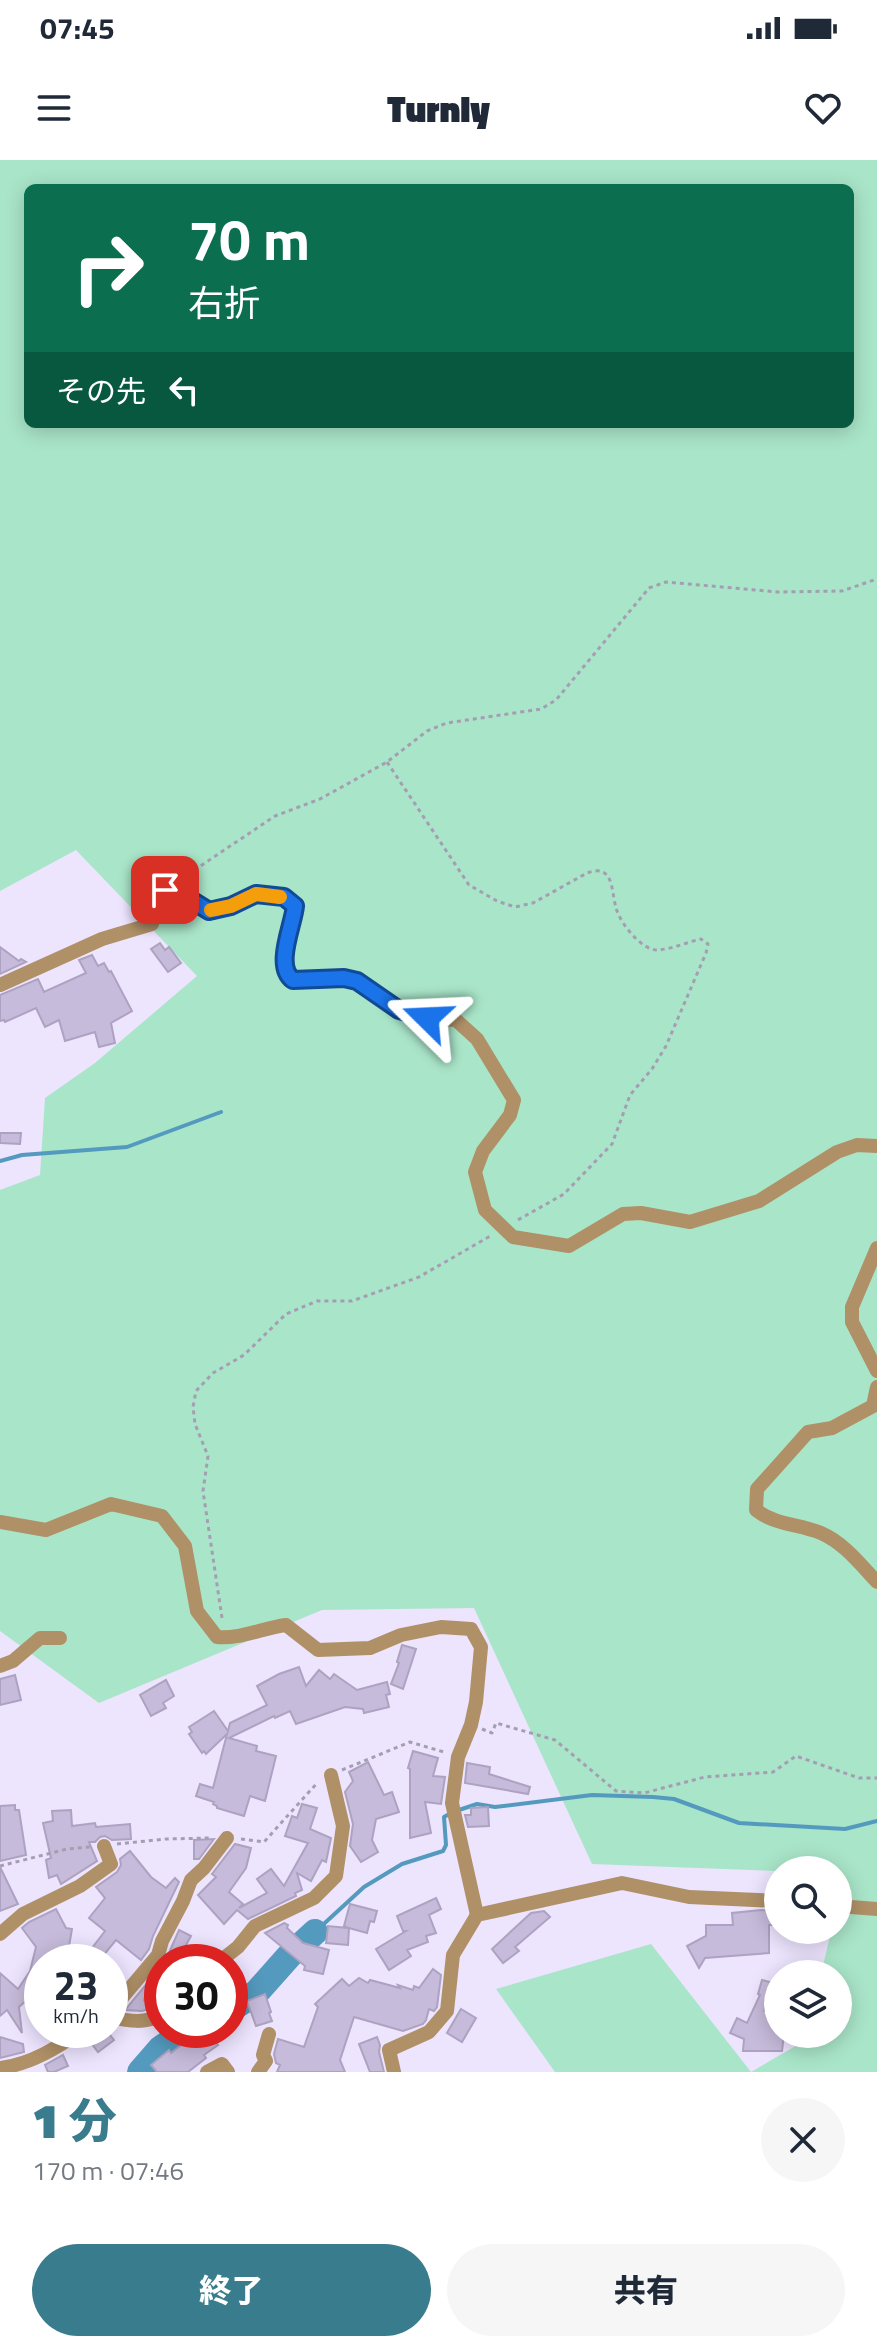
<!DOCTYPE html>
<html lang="ja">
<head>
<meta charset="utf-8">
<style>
  body { margin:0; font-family:"Titillium Web","Noto Sans JP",sans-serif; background:#f6f6f7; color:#1f2937; height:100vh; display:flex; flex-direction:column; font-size:30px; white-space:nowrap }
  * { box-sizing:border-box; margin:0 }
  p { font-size:26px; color:#747a83 }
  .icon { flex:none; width:44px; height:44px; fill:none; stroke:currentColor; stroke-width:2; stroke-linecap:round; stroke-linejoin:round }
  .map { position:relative; height:1912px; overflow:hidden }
  .details { display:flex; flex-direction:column; background:#fff; flex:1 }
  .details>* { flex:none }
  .banner { position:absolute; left:24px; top:24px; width:830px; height:244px; border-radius:12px; box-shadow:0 4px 20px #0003; background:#0b6e4f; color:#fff; overflow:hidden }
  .controls { position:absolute; left:764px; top:1696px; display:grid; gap:16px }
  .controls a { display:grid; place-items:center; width:88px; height:88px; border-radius:50%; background:#fff; box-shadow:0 4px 20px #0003; font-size:40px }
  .speed { position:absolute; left:24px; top:1784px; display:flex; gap:16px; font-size:40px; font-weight:700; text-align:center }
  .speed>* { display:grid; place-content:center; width:104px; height:104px; border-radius:50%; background:#fff; box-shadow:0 4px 20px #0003; line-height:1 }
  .speed small { font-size:20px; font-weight:400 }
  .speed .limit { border:12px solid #d22; background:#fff; color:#111 }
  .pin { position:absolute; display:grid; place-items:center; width:68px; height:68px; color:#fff; margin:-34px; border-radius:16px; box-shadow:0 4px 12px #0006 }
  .me { position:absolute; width:88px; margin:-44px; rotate:291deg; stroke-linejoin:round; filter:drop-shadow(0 0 6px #0008) }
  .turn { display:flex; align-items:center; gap:28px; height:168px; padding:0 32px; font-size:36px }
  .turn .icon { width:104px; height:104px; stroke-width:2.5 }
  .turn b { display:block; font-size:56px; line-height:68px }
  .then { display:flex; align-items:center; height:76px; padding:0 32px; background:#0003; gap:16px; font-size:30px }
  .round { display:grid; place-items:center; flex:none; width:84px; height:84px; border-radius:42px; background:#f6f6f7 }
  .summary { display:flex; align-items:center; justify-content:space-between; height:136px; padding:0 32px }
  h1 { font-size:48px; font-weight:800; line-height:60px; color:#397c8d }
  .primary-button { display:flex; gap:16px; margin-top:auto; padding:16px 32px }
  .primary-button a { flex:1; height:92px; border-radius:48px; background:#397c8d; color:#fff; font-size:32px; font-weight:800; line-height:92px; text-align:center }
  .primary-button a+a { background:#f6f6f7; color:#1f2937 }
  .status { display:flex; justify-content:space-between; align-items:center; height:56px; padding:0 40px; background:#fff; direction:ltr }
  .status svg { height:22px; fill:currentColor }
  header { display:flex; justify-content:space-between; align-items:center; height:104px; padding:0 32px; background:#fff; font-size:36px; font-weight:800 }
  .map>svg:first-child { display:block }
  .green { fill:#a9e5c9; fill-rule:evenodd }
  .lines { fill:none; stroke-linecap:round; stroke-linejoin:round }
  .stream { stroke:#549abe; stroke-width:4 }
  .river { stroke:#549abe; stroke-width:26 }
  .building { fill:#c7bbdb; stroke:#ada2c1; stroke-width:2 }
  .path { stroke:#a59eb3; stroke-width:3; stroke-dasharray:4 4; stroke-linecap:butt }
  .minor { stroke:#af9067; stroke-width:14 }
  .route-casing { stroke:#114b97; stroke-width:20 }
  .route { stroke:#1a73e8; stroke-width:14 }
  .slow { stroke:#f59e0b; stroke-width:14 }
</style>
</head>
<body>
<div class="status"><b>07:45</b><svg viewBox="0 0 49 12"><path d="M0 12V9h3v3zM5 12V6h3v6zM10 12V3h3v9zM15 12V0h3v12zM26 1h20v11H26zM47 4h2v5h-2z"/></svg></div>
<header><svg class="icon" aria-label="menu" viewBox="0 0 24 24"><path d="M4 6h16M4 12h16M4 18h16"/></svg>Turnly<svg class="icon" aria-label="heart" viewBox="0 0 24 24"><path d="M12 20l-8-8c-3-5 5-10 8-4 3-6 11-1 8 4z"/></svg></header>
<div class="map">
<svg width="877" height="1912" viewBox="0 0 877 1912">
  <rect width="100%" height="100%" fill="#ede4fe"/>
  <path class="green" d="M0,0h877v1912h-322l-59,-83 155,-45 100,128 55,-32 1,-6h31v-60h-17l9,-38 -1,-6h9v-60l-60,1 -186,-7 -118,-256 -152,2 -223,93 -99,-72v-441l40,-15 5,-77 50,-35 102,-87 -121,-126 -76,41zM28,28h822v236h-822z"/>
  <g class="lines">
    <g class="stream">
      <path d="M0,1001l22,-6 105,-8 94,-35"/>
      <path d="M459,1650l18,-6 18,3 97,-12 61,2 21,2 65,24 106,6 32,-8"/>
      <path d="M315,1772l49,-45 38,-23 41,-13 3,-6 -2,-28 7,-4"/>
    </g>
    <g class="river">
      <path d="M230,1850l27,-18 32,-36 26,-24"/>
      <path d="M140,1912l20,-23 27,-19"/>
    </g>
  </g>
  <g class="building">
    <path d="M160,783l5,7 4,-3 12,16 -13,9 -17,-23z"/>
    <path d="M0,787l19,14 2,-2 5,3 -26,12z"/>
    <path d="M92,795l6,11 6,-3 5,9 2,-1 21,40 -21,12 4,20 -16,4 -4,-15 -30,9 -6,-21 -14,7 -9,-19 -31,14 -1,-2 -4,1v-26l38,-16 6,13 42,-19 -7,-13z"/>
    <path d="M0,973h21l-1,11 -20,-1z"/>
    <path d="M402,1485l14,4 -13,40 -12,-5 8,-21 -2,-1z"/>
    <path d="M299,1507l7,19 13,-16 11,9 4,-5 23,16 30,-8 3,12 -4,1 3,12 -25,6 -1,-4 -18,-2 -49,17 -6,-13 -15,7 -1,-2 -45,22 28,8 -1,5 20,5 -11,45 -15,-5 -6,20 -27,-8v-2l-4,-2 1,-2 -18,-6 4,-12 13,4 14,-54 -21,20 -2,-3 -2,2 -13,-19 3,-2 -3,-5 25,-16 14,20 2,-8 37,-18 -10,-19 22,-12z"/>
    <path d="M15,1515l6,25 -21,5v-26z"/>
    <path d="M166,1520l8,16 -11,7 3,5 -15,8 -11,-21z"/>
    <path d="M413,1591l25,7 -5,18 12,1 -4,27 -16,-2 6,31 -21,5v-69l-2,-1z"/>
    <path d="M368,1602l16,33 8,-3 7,20 -23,7 -4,21 6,12 -17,10 -11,-16 3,-22 -8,-32 8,-11 -4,-9z"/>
    <path d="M467,1603l23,4 -1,7 41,13 -2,7 -63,-11z"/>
    <path d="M302,1644l15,4 -7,21 21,9 -5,24 -4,-2 -11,21 -14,-8 5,17 -7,3 1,3 -48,23 -11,-9 -13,14 -26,-29 18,-18 -4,-3 23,-30 16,4 -5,20 -17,24 14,12 -4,4 28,-15 -10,-14 14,-10 13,17 24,-43 -23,-7 7,-20 5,2z"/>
    <path d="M15,1645v5h4l7,45 -26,6v-55z"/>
    <path d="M488,1647l1,19 -21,1 -3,-12h6v-7z"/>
    <path d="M71,1650l1,16 23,-3 1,4 34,-3 1,15 -19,1 -7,-4 -5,1 -5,5h-6l8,19 -36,23 -4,-9 -8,3 -3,-18 5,-2 -8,-35 10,-2 -1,-10z"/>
    <path d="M214,1679l-15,20h-5v-19z"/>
    <path d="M130,1691l21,26 15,11 9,-10 4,4 -26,54 -4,13 -8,11 -25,-20 -18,22h-56v15l-14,22 -9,8 3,26 -15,-23 -7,6v-43l18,16 12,-18 6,-24 -14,-19 7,-6 27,-13 10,19 6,1 -4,23 17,5 20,-26 -16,-13 16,-20 -9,-11 21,-15 4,-7 -1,-6z"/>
    <path d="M0,1707l18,37 -18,7z"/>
    <path d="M436,1738l5,11 -12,6 7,18 -10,3 2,6 -21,8 4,6 -22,14 -13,-21 30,-18h-3l-6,-15z"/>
    <path d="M350,1744l27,7 -3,11 -4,-1 -3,12 -18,-5 -1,17 -22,-2 2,-17 20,2 -4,-2z"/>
    <path d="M761,1750l17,1v14h-9v28l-64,5 -6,10 -12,-22 19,-10v-11h27l-1,-12z"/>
    <path d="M544,1751l6,6 -35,30 4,4 -16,12 -11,-14 39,-36z"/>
    <path d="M284,1763l4,2 -1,3 16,15 26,7 -6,24 -19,-4 1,-4 -40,-33z"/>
    <path d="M179,1770l12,6 -13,24 -10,-5z"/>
    <path d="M433,1809l8,6 -4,32 -3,4 -5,-2 -3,11 -3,4 -20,7 -49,-14 -14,43 5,12h-68l3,-7 -4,-2 -2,-9 4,-15 26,8 14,-40 -3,-3 27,-25 7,7 10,-8 9,5 2,-3 30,8 -2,-3 15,5 1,-4 5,2z"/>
    <path d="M762,1820l11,3 -9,28 14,2v21h6l-2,17h-39l1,-12 -14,-6 7,-15 10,5 13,-28 -2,-1z"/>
    <path d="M149,1821l-5,19 16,-4 2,9 -20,6 -17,-1z"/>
    <path d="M265,1834l6,18 -2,1 3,8 -16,5 -9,-25z"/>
    <path d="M461,1849l15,9 -14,24 -15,-9z"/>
    <path d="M93,1870h13l8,10 -16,12 -10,-13z"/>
    <path d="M190,1870h37l-13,10 4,5 -14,10 2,3 -18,14h-31l-6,-7 18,-15 2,3 23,-18z"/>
    <path d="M0,1877l23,7 1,8 -24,6z"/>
    <path d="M377,1877l3,8 -1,7 5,20h-14l-11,-28z"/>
    <path d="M63,1895l5,11 -14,6h-6l-3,-7z"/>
  </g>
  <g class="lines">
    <g class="path">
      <path d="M387,602l82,123 28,16 18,6 18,-4 54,-30c27,-10 24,17 29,35 4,15 26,43 42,42 14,-1 30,-8 43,-11l7,5 -2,9 -40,93 -14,23 -22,26 -18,49 -48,50 -48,27"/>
      <path d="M181,719l94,-63 45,-17 67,-37 40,-31 20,-8 94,-14 15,-9 93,-112 17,-6 112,10 64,-1 35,-12"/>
      <path d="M222,1458l-19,-127 5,-35 -13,-32 -2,-17 3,-16 17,-18 31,-18 42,-41 31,-13h35l67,-24 73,-42"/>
      <path d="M482,1569l10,4 4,-10 59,17 61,51 28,2 61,-16 68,-5 23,-16 63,22h18"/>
      <path d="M342,1610l68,-28 34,10"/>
      <path d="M241,1679l23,3 54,-60"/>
      <path d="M117,1684l49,-5 43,-1"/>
      <path d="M0,1706l67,-17 23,-2"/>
    </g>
    <g class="minor">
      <path d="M0,825l102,-46 50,-15 6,-26 7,-8 15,3 29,18 22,-5 25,-12 28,3 11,9c-2,21 -22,58 -2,74l51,-2 13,3 42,29 28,8 29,2 21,19 37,61 -4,15 -27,36 -8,21 10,38 28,27 56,9 54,-32 18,-1 49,9 69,-21 78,-49 20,-7 20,1"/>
      <path d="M877,1088l-25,59v15l25,49"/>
      <path d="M877,1227l-4,19 -41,22 -24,4 -51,57 -1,21c19,15 43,14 65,23 23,10 39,31 56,49"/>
      <path d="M0,1362l46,8 65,-26 51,12 23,30 12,65 20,26c24,2 45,-9 69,-12l32,25 52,-2 31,-13 40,-8 30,2 10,18 -5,55 -5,23 -13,32 -6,46 25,112"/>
      <path d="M0,1506l13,-5 27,-23h20"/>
      <path d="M838,1746l39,3"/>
      <path d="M0,1774l23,-20 57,-28 31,-22 -7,-18"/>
      <path d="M219,1802l19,-15 17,-21 59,-28 22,-22 7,-50 -12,-51"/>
      <path d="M110,1852l48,-57 4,-14 21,-40 8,-21 13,-12 23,-30"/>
      <path d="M110,1857c19,4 34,7 52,-2"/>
      <path d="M0,1908c32,-4 58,-21 83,-38"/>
      <path d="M207,1912l15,-8 6,8"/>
      <path d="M258,1912l8,-11 -3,-6 6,-21"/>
      <path d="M394,1912l-5,-22 40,-18 18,-21 6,-56 24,-40 145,-32 67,14 89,4"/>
    </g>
  </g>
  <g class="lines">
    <g class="route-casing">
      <path id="route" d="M165,730l15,3 29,18 22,-5 25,-12 28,3 11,9c-2,20 -21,60 -2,74l51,-2 13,3 42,29 28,8"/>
    </g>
    <use href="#route" class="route"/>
    <path class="slow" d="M211,750l20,-4 25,-12 24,3"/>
  </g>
</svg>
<div class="controls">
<a><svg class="icon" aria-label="search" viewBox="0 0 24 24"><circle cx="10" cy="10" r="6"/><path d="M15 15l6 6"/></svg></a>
<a><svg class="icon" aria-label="layers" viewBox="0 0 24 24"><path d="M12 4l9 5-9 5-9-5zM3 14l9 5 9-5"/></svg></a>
</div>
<div class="speed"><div>23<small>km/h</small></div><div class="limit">30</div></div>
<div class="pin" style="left:165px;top:730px;background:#d93025"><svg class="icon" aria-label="arrive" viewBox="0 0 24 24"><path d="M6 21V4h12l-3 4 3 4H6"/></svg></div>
<svg class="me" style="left:427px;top:858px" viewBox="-20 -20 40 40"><path d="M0-17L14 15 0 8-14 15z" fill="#1a73e8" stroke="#fff" stroke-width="4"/></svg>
<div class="banner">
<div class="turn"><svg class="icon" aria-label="right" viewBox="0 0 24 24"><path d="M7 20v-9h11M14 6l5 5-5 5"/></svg><div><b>70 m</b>右折</div></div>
<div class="then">その先<svg class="icon" aria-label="left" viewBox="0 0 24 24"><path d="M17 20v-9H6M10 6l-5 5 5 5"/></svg></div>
</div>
</div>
<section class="details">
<div class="summary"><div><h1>1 分</h1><p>170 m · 07:46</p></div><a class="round"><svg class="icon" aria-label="close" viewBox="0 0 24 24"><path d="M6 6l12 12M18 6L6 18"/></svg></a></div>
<div class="primary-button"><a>終了</a><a>共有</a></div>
</section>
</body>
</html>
